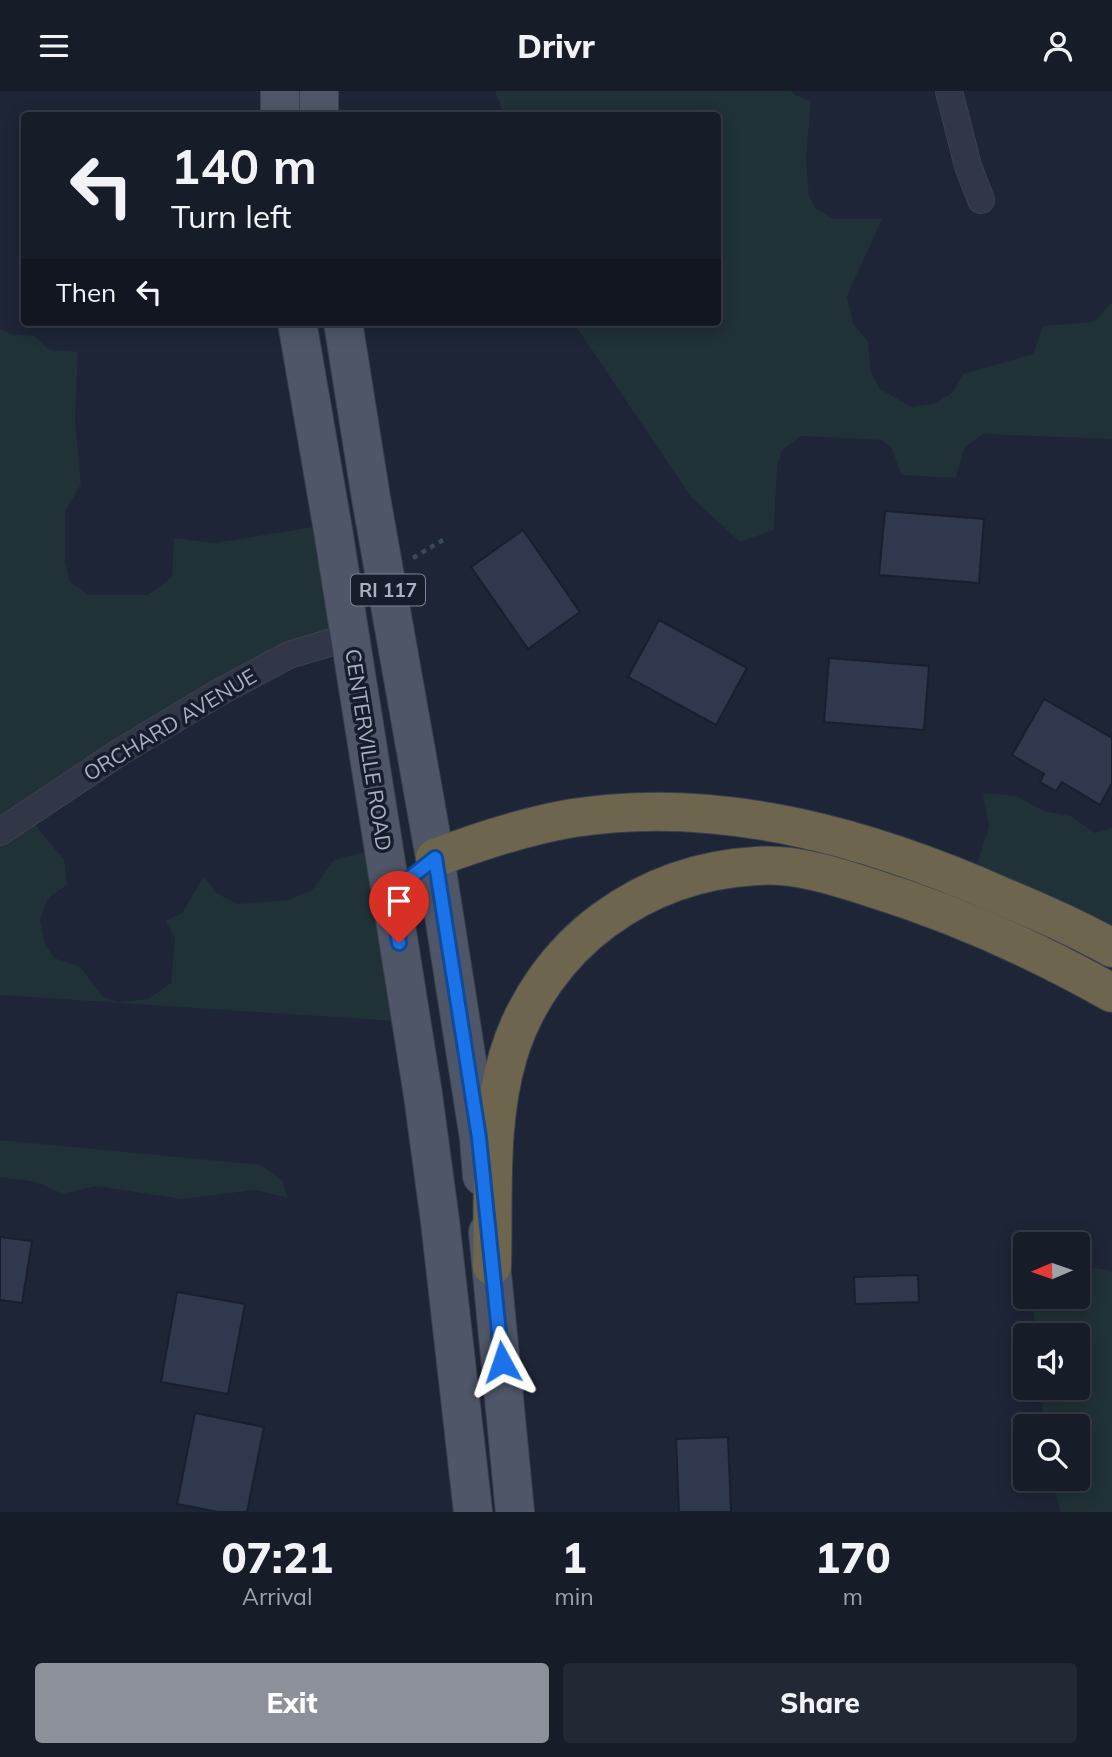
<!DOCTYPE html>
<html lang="en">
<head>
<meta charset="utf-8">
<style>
  body { margin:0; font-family:Mulish,sans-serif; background:#232934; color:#f1f3f6; height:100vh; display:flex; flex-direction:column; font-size:26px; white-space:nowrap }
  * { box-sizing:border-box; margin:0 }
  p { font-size:23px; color:#9ea1a8 }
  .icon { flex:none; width:38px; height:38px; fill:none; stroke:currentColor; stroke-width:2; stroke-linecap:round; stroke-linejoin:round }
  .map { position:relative; height:1421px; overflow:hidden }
  .sheet { display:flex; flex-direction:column; background:#161c28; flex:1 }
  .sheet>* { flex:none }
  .guide { position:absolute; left:21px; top:21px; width:700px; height:214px; border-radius:7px; box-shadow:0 4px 18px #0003,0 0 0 2px #353a45; background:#161c28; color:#f1f3f6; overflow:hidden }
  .needle { width:46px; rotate:268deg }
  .buttons { position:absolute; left:1013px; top:1141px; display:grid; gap:14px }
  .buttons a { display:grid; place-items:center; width:77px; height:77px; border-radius:7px; background:#161c28; box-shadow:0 4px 18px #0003,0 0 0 2px #353a45; font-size:35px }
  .pin { position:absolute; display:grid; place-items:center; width:60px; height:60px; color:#fff; margin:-72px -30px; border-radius:50% 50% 50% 0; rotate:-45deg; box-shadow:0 0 7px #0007 }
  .pin .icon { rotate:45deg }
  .me { position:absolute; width:77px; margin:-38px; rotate:355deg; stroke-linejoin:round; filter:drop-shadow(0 0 5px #0008) }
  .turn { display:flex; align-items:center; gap:24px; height:147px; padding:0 35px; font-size:32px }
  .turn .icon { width:91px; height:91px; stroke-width:2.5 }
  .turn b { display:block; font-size:49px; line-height:60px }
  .then { display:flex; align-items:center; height:66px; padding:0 35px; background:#0003; gap:14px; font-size:26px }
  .eta { display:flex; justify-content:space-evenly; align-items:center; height:119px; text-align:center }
  .eta b { font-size:42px; font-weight:800; line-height:49px }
  .primary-button { display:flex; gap:14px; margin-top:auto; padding:14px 35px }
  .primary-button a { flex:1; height:80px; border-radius:7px; background:#8c9099; color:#fff; font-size:28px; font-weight:800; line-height:80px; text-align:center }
  .primary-button a+a { background:#232934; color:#f1f3f6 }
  header { display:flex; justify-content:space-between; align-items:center; height:91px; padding:0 35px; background:#161c28; font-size:32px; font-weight:800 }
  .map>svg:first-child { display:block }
  .green { fill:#203137 }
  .building { fill:#30384d; stroke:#191f2d; stroke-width:2 }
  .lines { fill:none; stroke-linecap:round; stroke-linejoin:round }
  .street-casing { stroke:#3b4150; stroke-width:28 }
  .primary-casing { stroke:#3b4150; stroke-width:40 }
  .highway-casing { stroke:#393f4e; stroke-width:40 }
  .path { stroke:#384b50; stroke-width:4.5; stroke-dasharray:5 5; stroke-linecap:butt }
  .street { stroke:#323747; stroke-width:26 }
  .primary { stroke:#4f5667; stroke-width:38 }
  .highway { stroke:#6d654e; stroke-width:38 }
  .route-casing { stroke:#114b97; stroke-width:18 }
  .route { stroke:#1a73e8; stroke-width:12 }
  .labels { text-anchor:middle; stroke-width:7; stroke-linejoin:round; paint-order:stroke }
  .shield { fill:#171d2b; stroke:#7f8596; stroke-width:2 }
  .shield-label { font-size:19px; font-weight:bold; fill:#abb1c4 }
  .street-label { font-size:21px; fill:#abb1c4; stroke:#171d2b }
</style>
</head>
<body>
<header><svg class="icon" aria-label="menu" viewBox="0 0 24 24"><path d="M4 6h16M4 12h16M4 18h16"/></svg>Drivr<svg class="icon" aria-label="person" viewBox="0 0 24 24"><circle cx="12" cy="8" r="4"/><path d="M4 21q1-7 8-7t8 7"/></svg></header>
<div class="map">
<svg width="1112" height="1421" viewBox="0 0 1112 1421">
  <rect width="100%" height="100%" fill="#1e2536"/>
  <g class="green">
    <path d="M495,0h296l4,4 16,6 -5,56 3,39 7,13 18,10h48l-35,77 6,28 15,17 3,31 9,17 32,18 24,-4 17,-11 10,-18 70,-20 10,-28 51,-4 18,-20v137l-129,-5 -19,14 -8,30 -55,-3 -9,-27 -11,-8 -80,-4 -19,14 -5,16 -3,64 -34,12 -49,-45 -118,-175h145v-207h-214z"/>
    <path d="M0,238l11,5 23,2 16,14 28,2 -3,67 6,65 -16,28v50l5,20 19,13h59l24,-18 2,-39 41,5 110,-18 20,108 -59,21 -258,162 36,44 3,25 -19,13 -8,22 5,24 9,14 26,9 23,30 16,5 29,-3 23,-16 4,-44 -9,-18 16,-8 22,-37 12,17 21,11 51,-4 24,-10 22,-30 45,-12 30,174 -409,-27z"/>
    <path d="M983,702l33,3 28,15 27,5 24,17 17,-5v121l-141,-67 18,-55z"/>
    <path d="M0,1049l261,25 21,15 6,18 -32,-8 -75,9 -85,-13 -33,8 -27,-12 -36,-5z"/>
    <path d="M1078,1174l34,6v241h-52l-7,-33h25v-53h-33l-5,-38h38v-53h-43l-2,-38h45z"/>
  </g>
  <g class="building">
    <path d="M885,420l99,8 -5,64 -100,-8z"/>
    <path d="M523,439l57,82 -52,37 -57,-82z"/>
    <path d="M659,529l88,48 -31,57 -88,-48z"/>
    <path d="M829,567l100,8 -5,64 -100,-8z"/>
    <path d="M1044,608l68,39v45l-12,22 -38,-23 -6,9 -16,-9 4,-8 -32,-19z"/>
    <path d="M0,1146l32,4 -10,62 -22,-3z"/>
    <path d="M918,1184l1,27 -64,2 -1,-27z"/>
    <path d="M177,1201l68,12 -17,90 -67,-12z"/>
    <path d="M195,1322l69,14 -17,85h-29l-41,-8z"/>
    <path d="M728,1346l3,75h-52l-3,-73z"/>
  </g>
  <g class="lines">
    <g class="street-casing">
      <g id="street">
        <path d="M949,0l19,75 13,34"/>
        <path d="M0,741l120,-80 98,-59 71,-38 60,-18"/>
      </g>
    </g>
    <g class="primary-casing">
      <g id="primary">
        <path d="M280,24v-24"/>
        <path d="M319,24v-24"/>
        <path d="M297,231l36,208 90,565 17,126 33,291"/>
        <path d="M343,231l28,176 64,360 44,280 3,38"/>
        <path d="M488,1141l27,280"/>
      </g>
    </g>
    <g class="highway-casing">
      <g id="highway">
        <path d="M435,767c45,-17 91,-32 138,-40 149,-23 298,20 433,80 36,15 72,31 106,50"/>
        <path d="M492,1175c2,-71 -4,-142 16,-210 16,-54 51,-103 96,-136 45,-33 97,-51 152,-54 40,-3 82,11 119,23 83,26 161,61 237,104"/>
      </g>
    </g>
    <path class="path" d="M413,467l30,-18"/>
    <use href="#street" class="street"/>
    <use href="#primary" class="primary"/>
    <use href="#highway" class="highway"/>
  </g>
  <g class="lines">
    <g class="route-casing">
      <path id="route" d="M399,852l-8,-50 44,-35 44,280 23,224"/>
    </g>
    <use href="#route" class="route"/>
  </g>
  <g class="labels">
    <rect class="shield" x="351" y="483.5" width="74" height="31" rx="5"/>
    <g class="shield-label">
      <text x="388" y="506">RI 117</text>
    </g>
    <g class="street-label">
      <text transform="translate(170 634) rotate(-31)" y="7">ORCHARD AVENUE</text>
      <text transform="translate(368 659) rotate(81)" y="7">CENTERVILLE ROAD</text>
    </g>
  </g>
</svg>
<div class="buttons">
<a><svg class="needle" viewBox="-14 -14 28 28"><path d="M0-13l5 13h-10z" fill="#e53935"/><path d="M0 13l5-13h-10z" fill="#9ea1a8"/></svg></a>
<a><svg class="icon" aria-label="sound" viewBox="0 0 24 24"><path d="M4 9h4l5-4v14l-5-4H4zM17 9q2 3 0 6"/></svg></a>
<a><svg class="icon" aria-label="search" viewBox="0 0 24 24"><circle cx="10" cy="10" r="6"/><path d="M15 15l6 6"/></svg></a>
</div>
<div class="pin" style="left:399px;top:852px;background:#d93025"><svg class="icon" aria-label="arrive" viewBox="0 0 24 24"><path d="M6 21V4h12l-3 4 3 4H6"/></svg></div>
<svg class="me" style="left:502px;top:1271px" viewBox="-20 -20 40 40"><path d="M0-17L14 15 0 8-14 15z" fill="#1a73e8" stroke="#fff" stroke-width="4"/></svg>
<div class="guide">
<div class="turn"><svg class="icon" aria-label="left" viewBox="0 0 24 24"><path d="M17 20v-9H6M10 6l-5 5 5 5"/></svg><div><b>140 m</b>Turn left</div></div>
<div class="then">Then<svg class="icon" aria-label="left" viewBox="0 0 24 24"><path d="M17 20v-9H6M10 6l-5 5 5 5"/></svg></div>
</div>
</div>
<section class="sheet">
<div class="eta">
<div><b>07:21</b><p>Arrival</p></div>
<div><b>1</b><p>min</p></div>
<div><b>170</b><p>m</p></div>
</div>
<div class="primary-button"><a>Exit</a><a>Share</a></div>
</section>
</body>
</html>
